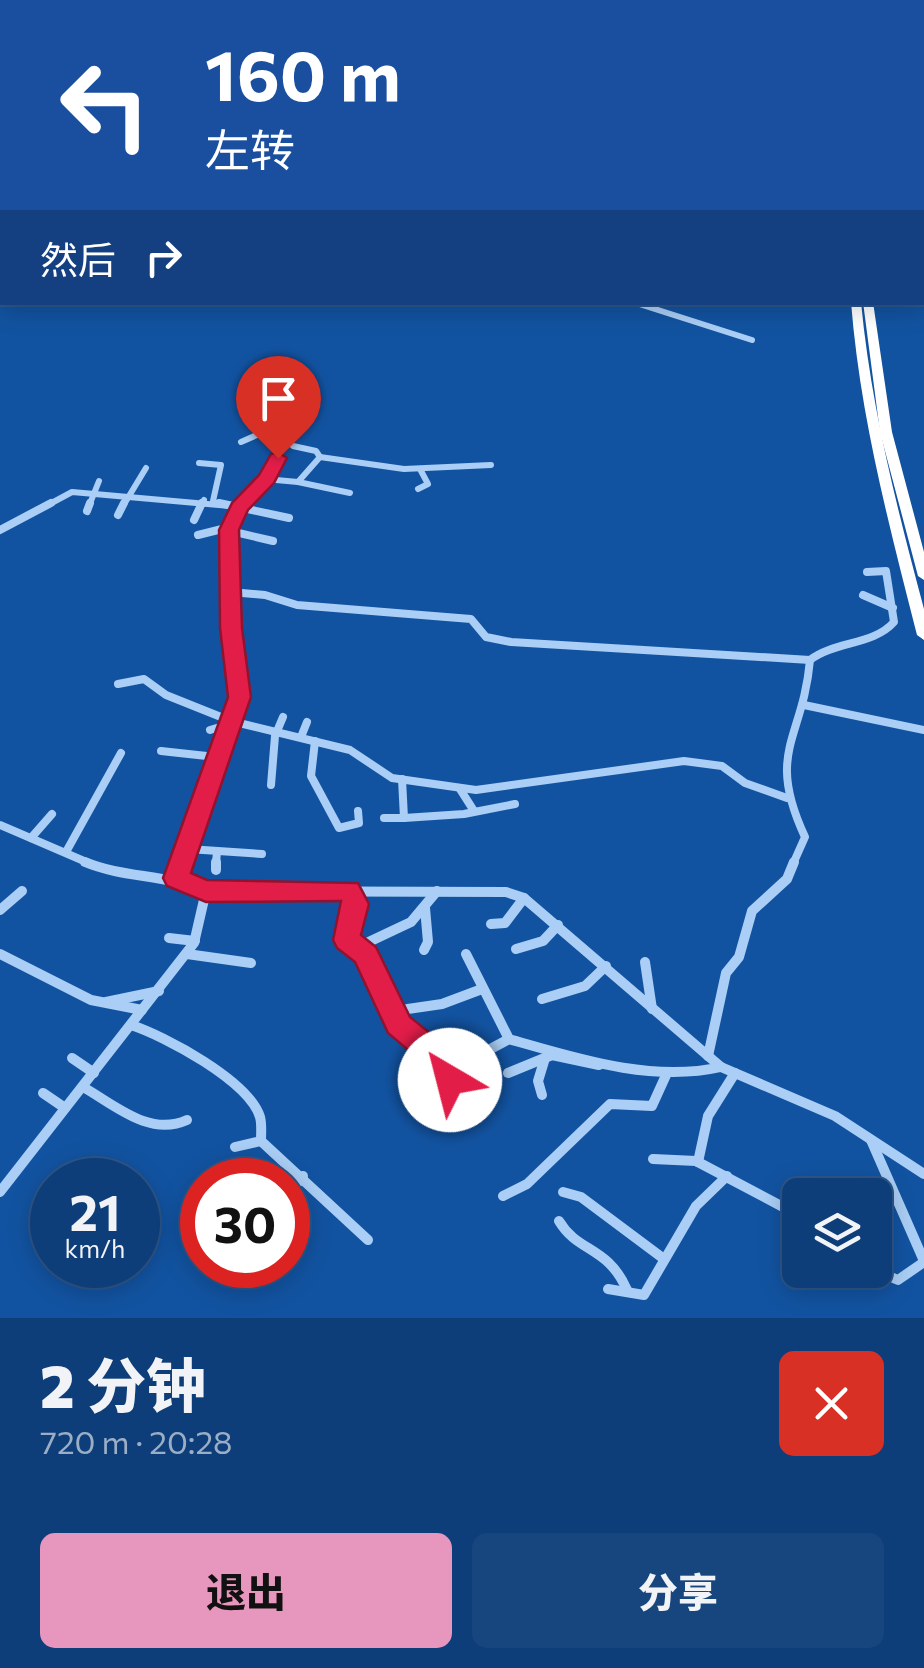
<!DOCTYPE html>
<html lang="zh">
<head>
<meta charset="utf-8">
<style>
  body { margin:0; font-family:Commissioner,"Noto Sans SC",sans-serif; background:#17457e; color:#f1f3f6; height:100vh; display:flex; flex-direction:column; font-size:38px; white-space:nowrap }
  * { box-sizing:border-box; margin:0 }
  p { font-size:32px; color:#9baec6 }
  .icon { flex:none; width:55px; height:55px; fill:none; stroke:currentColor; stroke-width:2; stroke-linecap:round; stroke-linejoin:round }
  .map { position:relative; height:1318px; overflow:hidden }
  .panel { display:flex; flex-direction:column; background:#0e3e79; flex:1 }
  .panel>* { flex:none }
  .top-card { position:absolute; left:0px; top:0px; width:925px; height:305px; box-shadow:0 5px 25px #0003,0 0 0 2px #2e578a; background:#1a4fa0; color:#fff; overflow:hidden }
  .controls { position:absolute; left:782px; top:1178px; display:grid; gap:20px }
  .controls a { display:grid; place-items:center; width:110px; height:110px; border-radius:15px; background:#0e3e79; box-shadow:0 5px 25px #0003,0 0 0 2px #2e578a; font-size:50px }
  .speed { position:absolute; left:30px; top:1158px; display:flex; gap:20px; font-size:50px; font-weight:700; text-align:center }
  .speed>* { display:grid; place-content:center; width:130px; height:130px; border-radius:50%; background:#0e3e79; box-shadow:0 5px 25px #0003,0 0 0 2px #2e578a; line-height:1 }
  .speed small { font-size:25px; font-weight:400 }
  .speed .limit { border:15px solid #d22; background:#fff; color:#111 }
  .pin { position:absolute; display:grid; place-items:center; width:85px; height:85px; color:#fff; margin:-102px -42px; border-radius:50% 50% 50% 0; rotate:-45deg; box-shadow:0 0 10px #0007 }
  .pin .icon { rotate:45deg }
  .me { position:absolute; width:110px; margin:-55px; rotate:323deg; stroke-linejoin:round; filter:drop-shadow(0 0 8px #0008) }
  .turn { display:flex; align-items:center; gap:35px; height:210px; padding:0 40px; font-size:45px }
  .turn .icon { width:130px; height:130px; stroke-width:2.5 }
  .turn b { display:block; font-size:70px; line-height:85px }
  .then { display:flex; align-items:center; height:95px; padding:0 40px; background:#0003; gap:20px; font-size:38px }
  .round { display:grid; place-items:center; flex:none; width:105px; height:105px; border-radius:15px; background:#17457e }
  .summary { display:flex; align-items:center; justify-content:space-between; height:170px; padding:0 40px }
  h1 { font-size:60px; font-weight:800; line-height:75px }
  .action { display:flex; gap:20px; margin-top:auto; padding:20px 40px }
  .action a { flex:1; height:115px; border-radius:15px; background:#e797bd; color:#111; font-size:40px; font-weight:800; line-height:115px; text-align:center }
  .action a+a { background:#17457e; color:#f1f3f6 }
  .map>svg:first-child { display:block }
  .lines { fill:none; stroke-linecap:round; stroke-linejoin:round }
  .minor-far3 { stroke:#aacef5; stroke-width:5 }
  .minor-far2 { stroke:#aacef5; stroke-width:6 }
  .minor-far1 { stroke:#aacef5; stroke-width:8 }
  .minor { stroke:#aacef5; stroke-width:10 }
  .motorway { fill:#fff; fill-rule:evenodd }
  .route { fill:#e11d48; stroke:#92132f; stroke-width:2.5 }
</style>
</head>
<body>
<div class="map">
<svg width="924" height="1318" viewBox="0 0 924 1318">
  <rect width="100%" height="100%" fill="#1253a1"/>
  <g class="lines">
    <g class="minor-far3">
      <path d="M424,2l4,-2"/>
      <path d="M922,109l2,-7"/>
    </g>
    <g class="minor-far2">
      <path d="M633,302l119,38"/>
      <path d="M241,442l34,-15 18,19 23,5 4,6"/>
      <path d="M199,463l22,2 -8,36"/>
      <path d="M267,478l11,-20"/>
      <path d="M298,482l52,11"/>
      <path d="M418,489l10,-5 -8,-15"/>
      <path d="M46,506l26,-14 158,14"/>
      <path d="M89,506l10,-25"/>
      <path d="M123,506l23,-38"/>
      <path d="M201,506l3,-6"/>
      <path d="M240,506l25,-27 33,3 22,-25 84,12 87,-4"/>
    </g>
    <g class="minor-far1">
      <path d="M219,503l70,15"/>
      <path d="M87,511l3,-8"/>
      <path d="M118,515l6,-12"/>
      <path d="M194,520l8,-17"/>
      <path d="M0,530l51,-27"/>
      <path d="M198,535l24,-6 51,12"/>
      <path d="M231,592l34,3 32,10 174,14 15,18 25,5 299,18"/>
      <path d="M863,595l30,13"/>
      <path d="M118,684l26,-5 22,16 65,26 119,29 42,28 84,12 208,-29 38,5 23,17 42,15"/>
      <path d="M804,705l120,25"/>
      <path d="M210,730l20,-6"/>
      <path d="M301,737l6,-15"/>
      <path d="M315,741l-4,35 28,52 20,-5 -1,-12"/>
      <path d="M161,751l55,6"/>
      <path d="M402,779l2,39 60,-4 51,-10"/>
      <path d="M271,785l4,-49 8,-19"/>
      <path d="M460,789l14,22"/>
      <path d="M384,818h20"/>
      <path d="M0,825l91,39"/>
      <path d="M31,838l21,-24"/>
      <path d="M188,849l74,5"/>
      <path d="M66,852l55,-99"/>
      <path d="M182,864l58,-167 -9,-69 -2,-98 14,-27"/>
      <path d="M216,864l1,-13"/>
      <path d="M793,864l12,-27c-40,-86 -2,-97 5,-177 25,-19 64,-15 84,-38l-8,-51 -19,1"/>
    </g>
    <g class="minor">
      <path d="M85,862c38,16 80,12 121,29l300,1 18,6 197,169 114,49 89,58"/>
      <path d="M216,870v-8"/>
      <path d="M177,879l6,-17"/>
      <path d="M349,890l6,14 -8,36 23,27 31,60 27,21 21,32"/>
      <path d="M0,910l22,-19"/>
      <path d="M491,924l14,-1 19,-25"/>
      <path d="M169,938l26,3"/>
      <path d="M358,947l53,-25 26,-31"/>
      <path d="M516,949l27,-8 15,-16"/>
      <path d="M424,950l4,-8 -3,-34"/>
      <path d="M0,954l91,46 51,10"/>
      <path d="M187,954l64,9"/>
      <path d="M466,954l43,85c67,19 142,44 212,28"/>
      <path d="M645,962l7,47"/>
      <path d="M542,999l43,-13 21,-20"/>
      <path d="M106,1002l53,-11"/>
      <path d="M394,1011l48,-7 40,-15"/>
      <path d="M131,1025c34,11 118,56 129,92 2,7 1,16 1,24l107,99"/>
      <path d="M444,1034l26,7 7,14"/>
      <path d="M708,1056l18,-83 13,-16 13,-46 35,-32 7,-17"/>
      <path d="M72,1058l22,15"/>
      <path d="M508,1073l44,-18 47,10"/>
      <path d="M444,1074l65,-35"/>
      <path d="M83,1087c32,18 66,50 104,33"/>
      <path d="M43,1093l22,15"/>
      <path d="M542,1095l-4,-14 7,-23"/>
      <path d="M871,1140l53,121"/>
      <path d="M235,1147l26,-6"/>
      <path d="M653,1159l43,2 104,55"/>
      <path d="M698,1162l10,-46 27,-43"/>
      <path d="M0,1192l194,-249 12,-52"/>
      <path d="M563,1192l18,5 83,62"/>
      <path d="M288,1195l15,-19"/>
      <path d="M503,1196l24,-12 83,-80 42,2 15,-33"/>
      <path d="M559,1221c19,32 49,25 68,69"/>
      <path d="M874,1270l24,10 26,-18"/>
      <path d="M251,1276l8,-11"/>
      <path d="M608,1289l36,6 52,-89 31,-30"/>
    </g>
    <g class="motorway">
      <path d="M924,1v7h-2v-6h-1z"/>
      <path d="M922,17h2l-2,6z"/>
      <path d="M922,36h2l-2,6z"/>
      <path d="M851,302h10c10,105 36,206 63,307v31l-7,-5c-28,-110 -57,-219 -66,-333z"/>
      <path d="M863,302h10l19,130 32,120v28l-6,-4 -38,-144z"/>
    </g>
  </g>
  <path class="route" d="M278,452l9,6 -13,25 -26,27 -9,20 3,98 9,69 -60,176 16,7 151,3 11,21 -8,31 15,12 34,70 31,25 23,38 -4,10 -10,4 -11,-4 -19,-30 -32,-27 -33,-71 -18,-14 -4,-8 8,-39 -135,1 -39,-16 -4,-8 65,-181 -8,-69 -1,-98 13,-27 27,-28 12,-21z"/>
</svg>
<div class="controls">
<a><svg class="icon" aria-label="layers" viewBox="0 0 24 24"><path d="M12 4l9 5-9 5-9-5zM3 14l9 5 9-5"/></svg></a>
</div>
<div class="speed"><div>21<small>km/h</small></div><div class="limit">30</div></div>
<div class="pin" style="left:278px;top:458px;background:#d93025"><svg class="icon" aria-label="arrive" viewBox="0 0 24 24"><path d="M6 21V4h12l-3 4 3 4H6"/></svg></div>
<svg class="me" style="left:450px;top:1080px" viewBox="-20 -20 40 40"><circle r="19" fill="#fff"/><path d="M0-13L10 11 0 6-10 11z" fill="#e11d48"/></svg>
<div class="top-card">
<div class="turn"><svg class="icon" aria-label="left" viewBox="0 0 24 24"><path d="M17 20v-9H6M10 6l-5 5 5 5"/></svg><div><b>160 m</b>左转</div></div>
<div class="then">然后<svg class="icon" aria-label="right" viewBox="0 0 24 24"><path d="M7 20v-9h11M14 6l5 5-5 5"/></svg></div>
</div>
</div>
<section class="panel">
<div class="summary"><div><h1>2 分钟</h1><p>720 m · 20:28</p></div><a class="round" style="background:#d93025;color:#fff"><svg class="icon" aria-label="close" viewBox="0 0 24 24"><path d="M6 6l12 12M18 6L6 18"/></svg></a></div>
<div class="action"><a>退出</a><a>分享</a></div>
</section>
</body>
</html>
